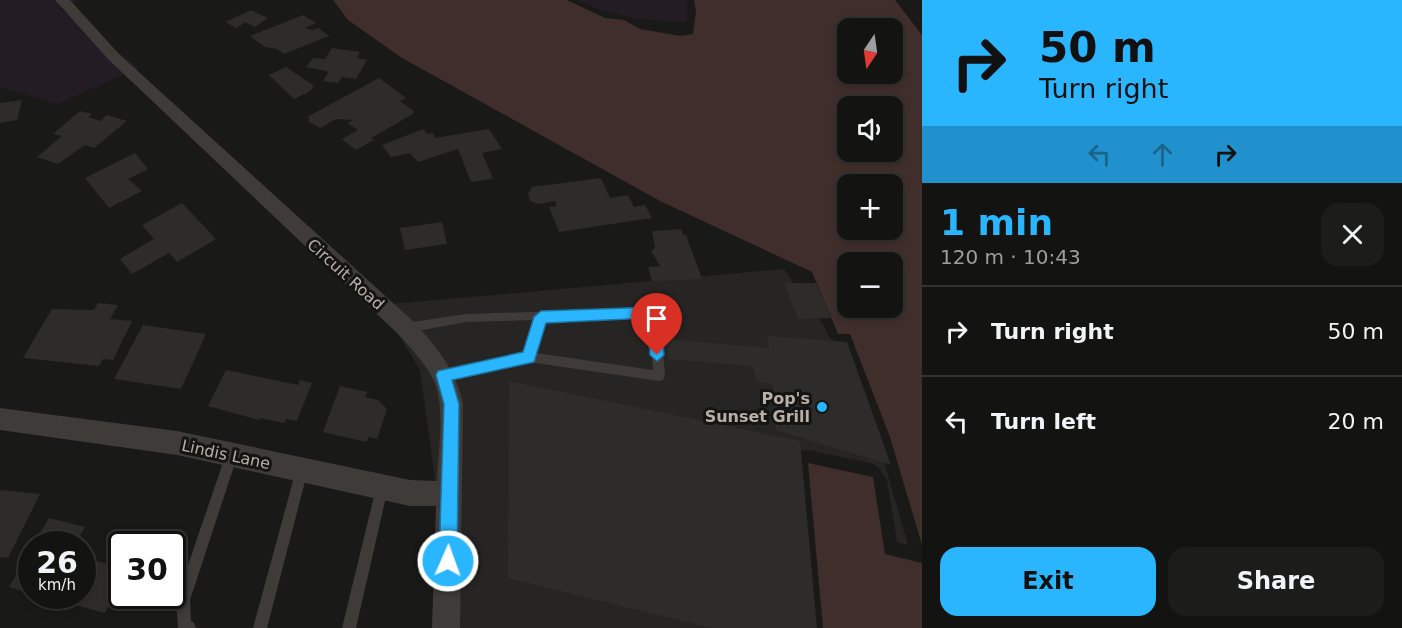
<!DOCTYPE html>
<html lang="en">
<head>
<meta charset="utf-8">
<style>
  body { margin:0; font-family:"DejaVu Sans",sans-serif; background:#1c1c1a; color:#f1f3f6; height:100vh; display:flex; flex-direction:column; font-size:22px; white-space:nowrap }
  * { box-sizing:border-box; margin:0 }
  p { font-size:20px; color:#9d9e9f }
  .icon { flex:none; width:33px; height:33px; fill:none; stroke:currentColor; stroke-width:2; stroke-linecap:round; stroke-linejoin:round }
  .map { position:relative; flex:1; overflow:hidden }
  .details { display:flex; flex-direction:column; background:#131311; width:480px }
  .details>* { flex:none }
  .hud { background:#29b6ff; color:#111; overflow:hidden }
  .needle { width:39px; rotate:193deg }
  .tools { position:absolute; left:837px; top:18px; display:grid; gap:12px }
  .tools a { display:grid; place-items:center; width:66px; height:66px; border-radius:12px; background:#131311; box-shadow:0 3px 9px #0003,0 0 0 2px #323231; font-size:30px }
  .speed { position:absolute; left:18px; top:531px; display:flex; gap:12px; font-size:30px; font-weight:700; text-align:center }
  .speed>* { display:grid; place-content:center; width:78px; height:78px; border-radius:50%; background:#131311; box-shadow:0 3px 9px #0003,0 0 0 2px #323231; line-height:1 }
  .speed small { font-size:15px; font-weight:400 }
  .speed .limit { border:3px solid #111; border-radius:9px; background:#fff; color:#111 }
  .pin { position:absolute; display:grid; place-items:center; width:51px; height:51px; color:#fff; margin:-62px -26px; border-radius:50% 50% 50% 0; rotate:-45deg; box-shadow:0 0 6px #0007 }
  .pin .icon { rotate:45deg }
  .me { position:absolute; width:66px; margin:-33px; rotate:2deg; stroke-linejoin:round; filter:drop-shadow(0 0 4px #0008) }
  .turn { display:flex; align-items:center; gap:21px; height:126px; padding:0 18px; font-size:27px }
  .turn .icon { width:78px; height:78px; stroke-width:2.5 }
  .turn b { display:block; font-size:42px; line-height:51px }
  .lanes { display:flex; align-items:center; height:57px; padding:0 18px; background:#0003; justify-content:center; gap:30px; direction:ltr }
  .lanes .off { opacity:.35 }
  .round { display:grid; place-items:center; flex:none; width:63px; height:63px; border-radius:18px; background:#1c1c1a }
  .headline { display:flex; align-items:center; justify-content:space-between; height:102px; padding:0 18px }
  h1 { font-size:36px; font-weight:700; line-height:45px; color:#29b6ff }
  .cta { display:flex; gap:12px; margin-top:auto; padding:12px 18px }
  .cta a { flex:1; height:69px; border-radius:18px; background:#29b6ff; color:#111; font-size:24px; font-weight:700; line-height:69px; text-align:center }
  .cta a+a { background:#1c1c1a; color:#f1f3f6 }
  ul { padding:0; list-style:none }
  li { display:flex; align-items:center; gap:18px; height:90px; padding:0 18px; border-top:2px solid #323231 }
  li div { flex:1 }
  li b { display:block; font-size:22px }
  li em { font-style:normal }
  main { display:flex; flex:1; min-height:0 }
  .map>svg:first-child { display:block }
  .built { fill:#262523 }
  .green { fill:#231c25 }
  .water { fill:#3f2e2c; fill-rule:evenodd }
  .building { fill:#2d2c2a }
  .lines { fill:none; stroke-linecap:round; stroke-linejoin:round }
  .lane { fill:#3f3b38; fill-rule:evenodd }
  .street { fill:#3f3b38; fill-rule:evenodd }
  .route { fill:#29b6ff; stroke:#1b76a6; stroke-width:1.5 }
  .poi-dot { fill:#29b6ff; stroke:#141412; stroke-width:2 }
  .labels { text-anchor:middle; stroke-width:6; stroke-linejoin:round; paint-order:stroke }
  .street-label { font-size:16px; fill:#baafa8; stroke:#141412 }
  .poi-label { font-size:16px; font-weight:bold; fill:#baafa8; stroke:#141412; text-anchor:end }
</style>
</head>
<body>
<main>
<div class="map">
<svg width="922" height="628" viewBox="0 0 922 628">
  <rect width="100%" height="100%" fill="#191917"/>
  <path class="built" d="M784,269l39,55 6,13 8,6 40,94 31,108 -11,-3 -10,-62 -8,-12 -8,-5 -64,-13 -7,1 9,177h-371l3,-105 -21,-153 -39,-65z"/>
  <g class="green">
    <path d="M0,0h79l-20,8 80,60 -82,36 -57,-17z"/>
    <path d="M578,0h109v22c-44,-2 -69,-3 -109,-22z"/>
  </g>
  <g class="water">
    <path d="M333,0h234l38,18 19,2 16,9 41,7 12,-2 3,-23 -2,-11h201l27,35v510l-32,-108 -40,-103h-12l-26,-62 -152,-71 -258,-143 -54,-38zM848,28h44v46h-44zM848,106h44v46h-44zM848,184h44v46h-44zM848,262h44v46h-44z"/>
    <path d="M808,463l65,14 12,77 37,9v65h-99z"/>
  </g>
  <g class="building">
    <path d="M251,10l17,8 -13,9 -10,-5 -8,6 -12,-6z"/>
    <path d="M303,15l13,8 -11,5 8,2 5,-2 11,8 -45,18 -7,-5 -12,-2 -15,-11z"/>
    <path d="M332,48l28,4 -3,6 10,2 -11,19 -14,-2 -4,6 -15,-2 5,-8 -1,-2 -21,-4 7,-9 12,1z"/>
    <path d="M286,67l28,19 -4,5 -16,8 -25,-24z"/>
    <path d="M379,78l27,20 -6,3 14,10 -1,3 -42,24 3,2 -18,10 -14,-11 16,-9 -11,-7 6,-3 -17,-1 -16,9 -12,-7 2,-2 -3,-2z"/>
    <path d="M22,100l-5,20 -17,3v-20z"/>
    <path d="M80,111l12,3 -4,3 12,4 7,-6 20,6 -33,27 -9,-3 -27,19 -21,-7 25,-21 -9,-2z"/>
    <path d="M423,129l4,5 6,-1 2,5 54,-9 13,20 -20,4 11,26 -22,3 -13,-33 -40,13 -8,-9 -19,4 -9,-12z"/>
    <path d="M135,153l13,16 -20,10 14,12 -33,17 -24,-30z"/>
    <path d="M601,178l9,20 18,-3 6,12 11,-2 7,13 -93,14 -10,-25 8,-1 -2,-5 -17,3 -8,-3 -2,-8 4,-6z"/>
    <path d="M182,203l34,36 -39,23 -8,-9 -37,21 -12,-15 34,-20 -12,-14z"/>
    <path d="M442,222l5,22 -42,6 -5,-22z"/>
    <path d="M681,229l2,6h3l16,44 -50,2 -4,-14 12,-1 -9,-15 4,-3 -3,-17z"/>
    <path d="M784,283h32l15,35 -33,1z"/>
    <path d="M98,303l20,2 -8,14 22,2 -19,39 -10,-1 -4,7 -76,-8 29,-49 42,1z"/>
    <path d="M143,325l63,9 -25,55 -67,-10z"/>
    <path d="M767,336l80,6 44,123 -115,-35 -3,-45 -17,-4 -3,-15 -85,-7 -2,-20 103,9z"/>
    <path d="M226,370l72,15 2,-5 12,3 -15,38 -11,-2 -2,4 -24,-5 -1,2 -51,-14z"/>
    <path d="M509,381l291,60 17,187h-106l-203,-50z"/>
    <path d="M340,386l27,6 -2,5 13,3 9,9 -10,30 -9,-2 -1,5 -44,-10z"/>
    <path d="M0,490l40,4 -32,64 -8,-1z"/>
    <path d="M49,518l36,9 -10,17h-41z"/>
    <path d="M32,548v46l-23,-7z"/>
    <path d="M82,558l40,9v13l-17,33 -63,-17h40z"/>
  </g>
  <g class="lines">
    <g class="lane">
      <path d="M655,308l4,1 1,3 5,64 -2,4 -4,1 -130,-19 -86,18 -4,-1 -2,-4 2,-4 4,-1 82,-17 10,-33 -69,2 -60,11 -4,-2 -1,-3 1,-3 4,-2 60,-9zM650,317l3,53 -117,-17 9,-33z"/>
      <path d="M232,448l4,2 2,4 -48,146 1,21 3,2 2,5h-18l-2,-28 50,-146 2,-4z"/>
      <path d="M302,464l4,2 2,4 -41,158h-14l43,-158 2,-4z"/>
      <path d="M382,482l4,2 2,4 -32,140h-14l34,-140 2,-4z"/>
    </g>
    <path class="street" d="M55,0h15l49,54 295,268c22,24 42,48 49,82l-3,224h-28l4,-122h-26l-233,-51 -177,-25v-22l177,23 233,49 27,1c1,-29 9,-77 -4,-102 -9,-17 -22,-31 -35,-45l-289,-274z"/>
  </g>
  <path class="route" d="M655,307l6,5 3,43 -7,6 -7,-6 -2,-37 -102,5 -12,39 -82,18 7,24 -2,157 -3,6 -6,3 -6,-3 -3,-6 5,-157 -8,-29 2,-4 85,-19 11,-35 7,-6z"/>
  <circle class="poi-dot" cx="822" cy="407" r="6"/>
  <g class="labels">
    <g class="street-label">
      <text transform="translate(346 274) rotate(42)" y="6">Circuit Road</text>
      <text transform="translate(226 454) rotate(12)" y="6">Lindis Lane</text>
    </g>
    <g class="poi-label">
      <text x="810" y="404">Pop's<tspan x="810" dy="18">Sunset Grill</tspan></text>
    </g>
  </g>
</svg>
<div class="tools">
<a><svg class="needle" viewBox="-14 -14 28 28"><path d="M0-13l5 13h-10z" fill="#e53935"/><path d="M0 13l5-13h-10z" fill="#9d9e9f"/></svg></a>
<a><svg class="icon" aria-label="sound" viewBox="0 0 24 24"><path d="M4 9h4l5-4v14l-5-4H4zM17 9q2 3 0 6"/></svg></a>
<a>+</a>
<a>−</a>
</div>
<div class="speed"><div>26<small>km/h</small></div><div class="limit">30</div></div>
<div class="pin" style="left:657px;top:355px;background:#d93025"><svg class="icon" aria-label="arrive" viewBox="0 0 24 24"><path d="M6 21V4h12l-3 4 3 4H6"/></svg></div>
<svg class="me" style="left:448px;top:561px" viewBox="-20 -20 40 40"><circle r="17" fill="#29b6ff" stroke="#fff" stroke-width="3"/><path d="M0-11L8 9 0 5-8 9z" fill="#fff"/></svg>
</div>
<section class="details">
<div class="hud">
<div class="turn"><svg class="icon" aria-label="right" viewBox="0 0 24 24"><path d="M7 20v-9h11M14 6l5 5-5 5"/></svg><div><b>50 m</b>Turn right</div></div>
<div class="lanes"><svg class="icon off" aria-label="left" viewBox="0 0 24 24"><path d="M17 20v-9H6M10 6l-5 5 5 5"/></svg><svg class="icon off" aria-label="ahead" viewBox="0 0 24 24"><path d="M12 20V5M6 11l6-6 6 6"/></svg><svg class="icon" aria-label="right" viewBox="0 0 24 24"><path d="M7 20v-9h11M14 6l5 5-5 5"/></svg></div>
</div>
<div class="headline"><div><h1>1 min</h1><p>120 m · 10:43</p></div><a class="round"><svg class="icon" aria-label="close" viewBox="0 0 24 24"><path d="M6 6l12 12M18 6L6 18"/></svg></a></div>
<ul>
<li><svg class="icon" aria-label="right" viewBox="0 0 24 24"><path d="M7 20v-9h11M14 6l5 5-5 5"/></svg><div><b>Turn right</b></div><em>50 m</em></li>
<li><svg class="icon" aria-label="left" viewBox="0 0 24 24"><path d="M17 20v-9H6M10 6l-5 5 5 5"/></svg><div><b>Turn left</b></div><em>20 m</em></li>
</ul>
<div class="cta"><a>Exit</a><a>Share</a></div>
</section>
</main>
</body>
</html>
